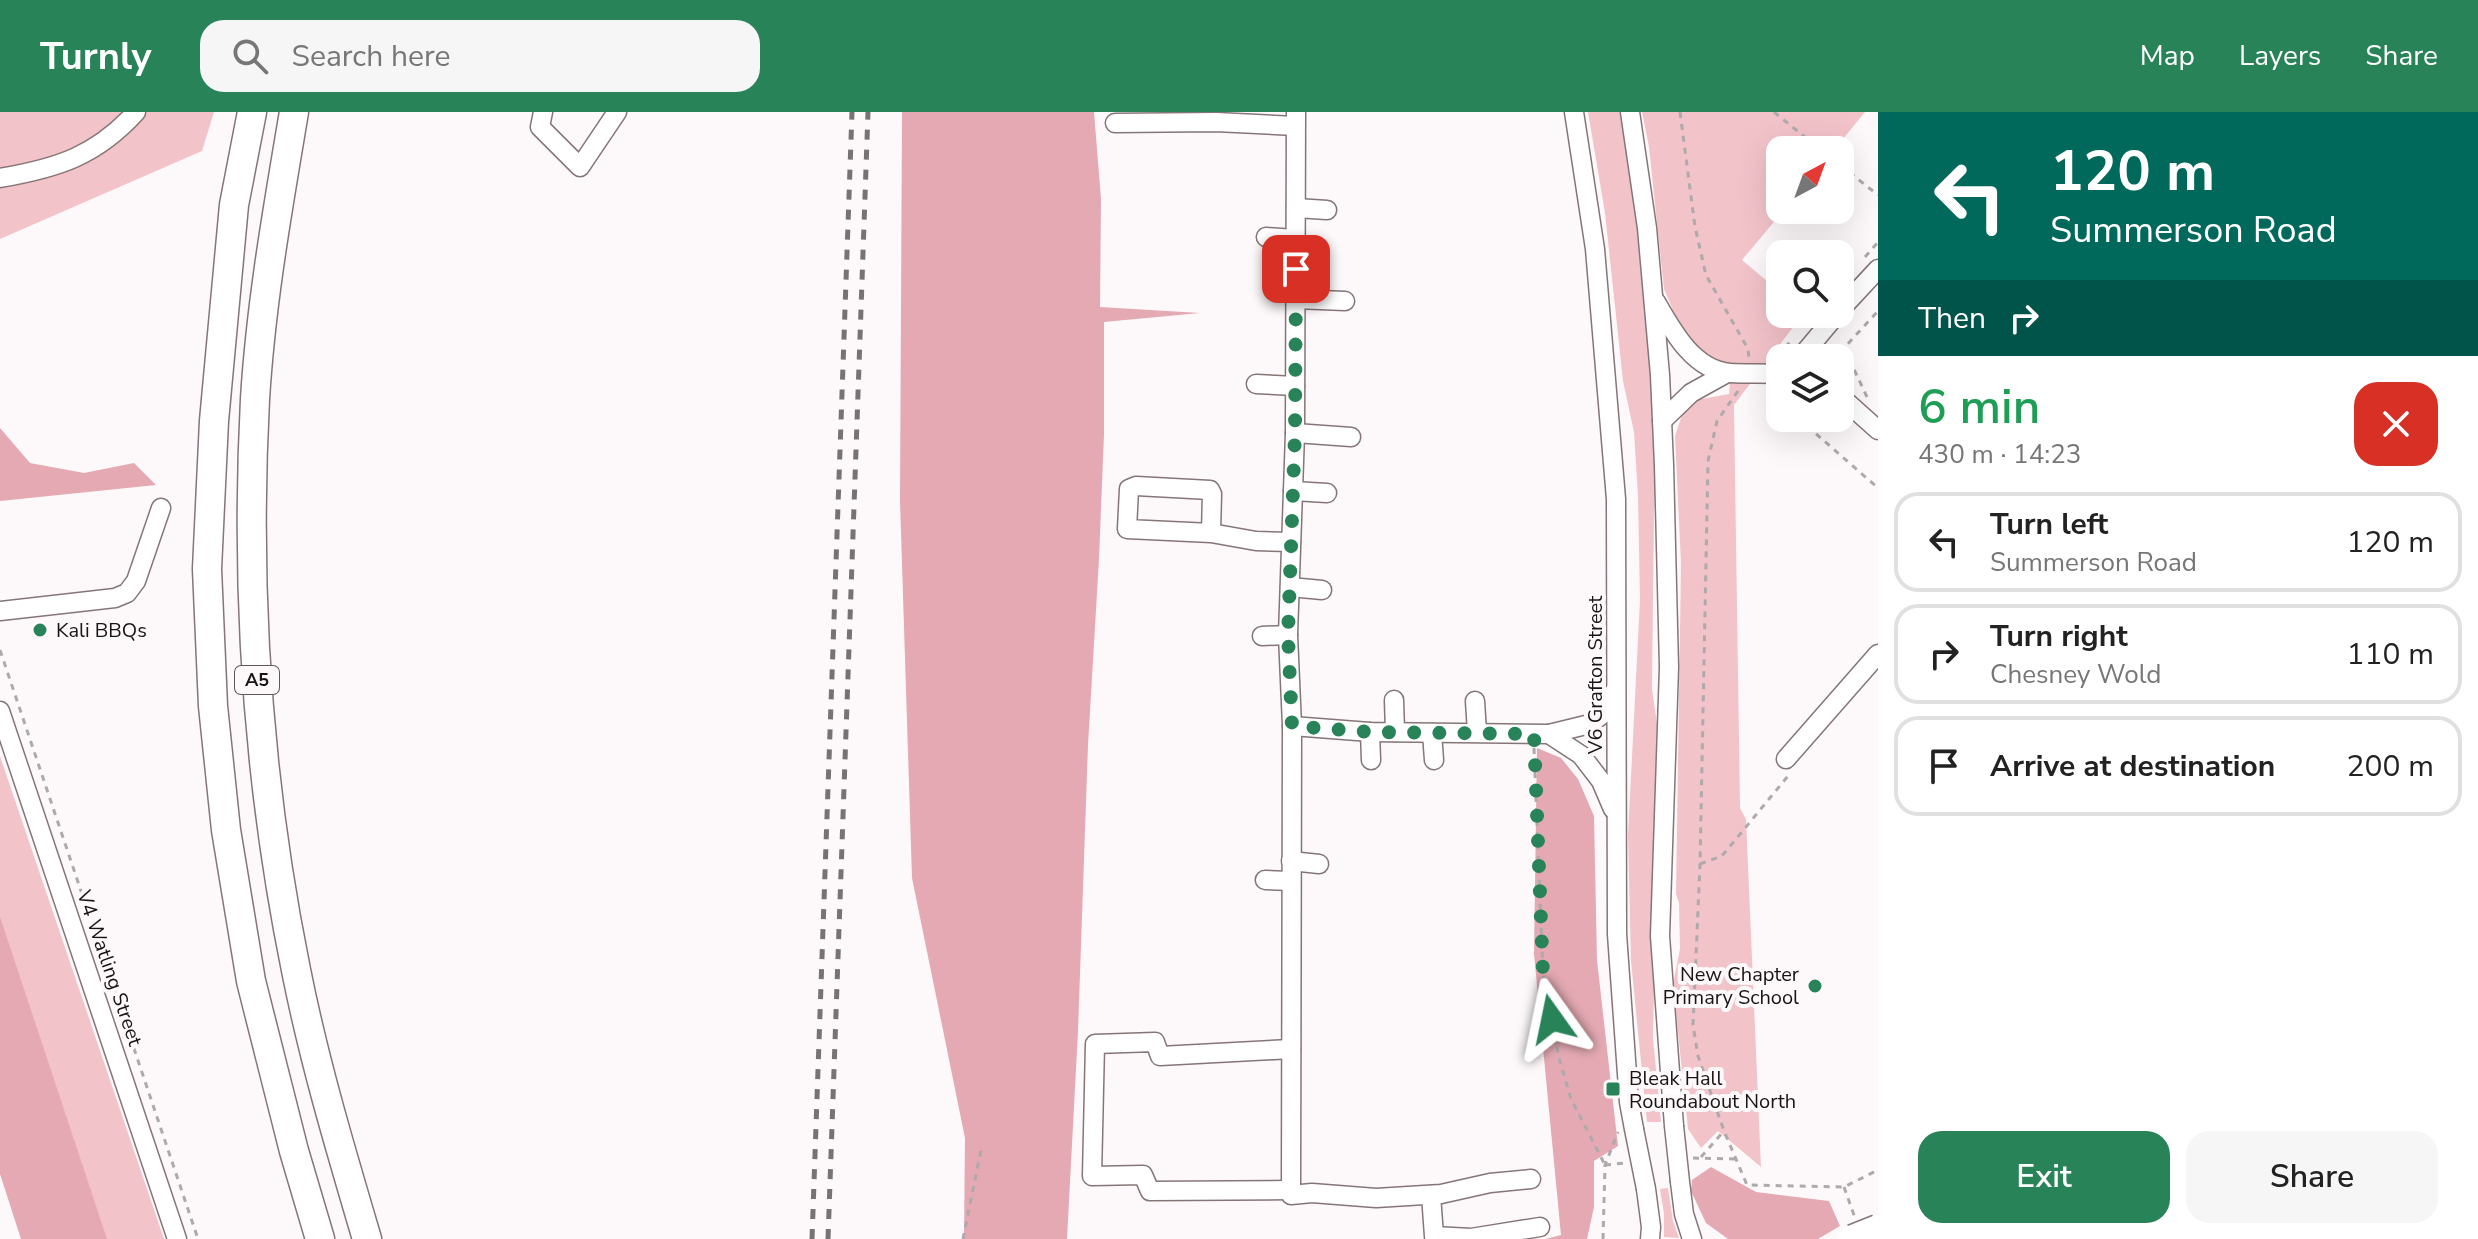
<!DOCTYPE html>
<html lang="en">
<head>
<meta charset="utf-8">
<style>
  body { margin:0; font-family:"Nunito Sans",sans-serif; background:#f6f6f6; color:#222; height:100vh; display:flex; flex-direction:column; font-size:30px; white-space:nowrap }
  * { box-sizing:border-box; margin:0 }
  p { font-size:26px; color:#767676 }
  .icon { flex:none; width:44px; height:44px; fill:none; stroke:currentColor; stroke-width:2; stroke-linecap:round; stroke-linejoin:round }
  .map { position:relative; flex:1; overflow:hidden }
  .side { display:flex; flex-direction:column; background:#fff; width:600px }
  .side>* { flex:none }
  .top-card { background:#00695c; color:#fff; overflow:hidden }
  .needle { width:52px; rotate:41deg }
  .buttons { position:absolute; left:1766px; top:24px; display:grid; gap:16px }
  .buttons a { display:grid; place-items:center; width:88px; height:88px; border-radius:16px; background:#fff; box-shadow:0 8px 32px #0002; font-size:40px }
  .pin { position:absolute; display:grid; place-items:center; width:68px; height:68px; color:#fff; margin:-34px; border-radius:16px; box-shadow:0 4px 12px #0006 }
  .me { position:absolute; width:88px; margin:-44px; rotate:348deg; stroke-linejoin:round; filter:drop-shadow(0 0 6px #0008) }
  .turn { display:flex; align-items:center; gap:28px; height:168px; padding:0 40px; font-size:36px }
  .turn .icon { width:104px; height:104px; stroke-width:2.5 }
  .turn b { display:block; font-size:56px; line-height:68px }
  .then { display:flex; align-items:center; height:76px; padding:0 40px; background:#0003; gap:16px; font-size:30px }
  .round { display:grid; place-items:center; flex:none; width:84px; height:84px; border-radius:24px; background:#f6f6f6 }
  .head { display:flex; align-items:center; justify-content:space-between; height:136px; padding:0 40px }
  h1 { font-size:48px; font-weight:600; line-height:60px; color:#1e9e55 }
  .button { display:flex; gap:16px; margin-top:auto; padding:16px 40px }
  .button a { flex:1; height:92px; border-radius:24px; background:#298358; color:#fff; font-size:32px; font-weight:600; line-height:92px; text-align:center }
  .button a+a { background:#f6f6f6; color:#222 }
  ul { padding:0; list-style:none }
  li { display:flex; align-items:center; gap:24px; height:100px; margin:0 16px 12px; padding:0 24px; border:4px solid #e0e0e0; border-radius:24px }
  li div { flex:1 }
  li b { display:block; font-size:30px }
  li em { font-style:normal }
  header { display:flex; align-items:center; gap:48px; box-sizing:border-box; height:112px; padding:0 40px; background:#298358; color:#fff }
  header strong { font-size:38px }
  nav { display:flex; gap:44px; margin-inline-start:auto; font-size:28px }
  .search { width:560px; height:72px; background:#f6f6f6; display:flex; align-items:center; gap:20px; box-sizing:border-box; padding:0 28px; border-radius:24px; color:#767676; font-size:30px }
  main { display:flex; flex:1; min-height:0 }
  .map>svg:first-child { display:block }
  .green { fill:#f3c3ca }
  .forest { fill:#e4a9b2 }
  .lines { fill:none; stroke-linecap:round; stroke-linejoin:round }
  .minor-casing { stroke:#867577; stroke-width:21 }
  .highway-casing { stroke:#867577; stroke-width:31 }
  .path { stroke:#aea9aa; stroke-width:3; stroke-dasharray:6 6; stroke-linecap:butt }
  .minor { stroke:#fff; stroke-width:18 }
  .highway { stroke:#fff; stroke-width:28 }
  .rail { stroke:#787273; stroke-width:5; stroke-dasharray:10 10; stroke-linecap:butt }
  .minor-bridge-casing { stroke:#867577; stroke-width:21; stroke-linecap:butt }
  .highway-bridge-casing { stroke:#867577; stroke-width:31; stroke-linecap:butt }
  .minor-bridge { stroke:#fff; stroke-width:18 }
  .highway-bridge { stroke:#fff; stroke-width:28 }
  .route { stroke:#298358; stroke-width:14; stroke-dasharray:0 25.2 }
  .poi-dot { fill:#298358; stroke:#fdf9fa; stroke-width:3 }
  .labels { text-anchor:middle; stroke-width:8; stroke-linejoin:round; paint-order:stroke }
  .shield { fill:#fdf9fa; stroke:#5e5859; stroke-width:2 }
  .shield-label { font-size:18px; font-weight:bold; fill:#1a1314 }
  .poi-label { font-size:20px; fill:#1a1314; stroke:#fdf9fa; text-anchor:start }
  .street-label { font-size:20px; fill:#1a1314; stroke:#fdf9fa }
</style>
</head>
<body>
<header>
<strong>Turnly</strong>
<div class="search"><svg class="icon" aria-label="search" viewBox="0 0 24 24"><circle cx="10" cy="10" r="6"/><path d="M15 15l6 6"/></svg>Search here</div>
<nav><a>Map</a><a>Layers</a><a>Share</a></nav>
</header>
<main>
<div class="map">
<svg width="1878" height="1127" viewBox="0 0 1878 1127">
  <rect width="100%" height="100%" fill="#fdf9fa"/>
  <g class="green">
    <path d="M0,0h214l-12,39 -202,88z"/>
    <path d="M1588,0h34l14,89 21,255 -3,54 -2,179 7,49 -6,300 8,84h-14l-16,-161 -3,-126 12,-235 -2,-104 -4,-64 -11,-51 -18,-168z"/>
    <path d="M1642,0h223l-31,38h-54v60h4l-42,50 38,32v22h23l-69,91 6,403 6,11 15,348 -43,-36 -17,17 -13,-19 -15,-145 7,-35 -1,-46 -3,-9 5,-330 -6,-128 7,-21 14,-15 33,-6 2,-25 -14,-5 -33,-28 -20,-47 -15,-142z"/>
    <path d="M0,644l164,483h-141l-23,-68z"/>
    <path d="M1668,1076l5,33 6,17 -15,-1v-23l-4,-25z"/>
  </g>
  <g class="forest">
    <path d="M902,0h192l7,87 -1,108 100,6 -96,9v112l-5,125 -11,186 -10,286 -11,208h-103l1,-101 -53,-260 -12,-377z"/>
    <path d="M0,316l30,35 54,10 50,-10 22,22 -156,16z"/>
    <path d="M1537,636l24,10 17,21 16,37 3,144 21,186 -24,15v46l-7,32h-41l15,-4 -27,-281z"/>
    <path d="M0,805l107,322h-86l-21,-65z"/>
    <path d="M1711,1055l45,25 73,9 11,25 -22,13h-90l-22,-16 -15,-32 1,-11z"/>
  </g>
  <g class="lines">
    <g class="minor-casing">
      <g id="minor">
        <path d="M543,0l-3,15 40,40 37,-55"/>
        <path d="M1296,0l-1,321 -7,202 4,91 -1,469 21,-2 64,5 65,-4 49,-11 41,-4"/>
        <path d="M1574,0l21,137 21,250 1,435 12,168 5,27"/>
        <path d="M1630,0l17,116 13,147 4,90 5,202 -9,269 14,190"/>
        <path d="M1115,11l101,-1 79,4"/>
        <path d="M0,66c58,-10 96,-22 136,-66"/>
        <path d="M1296,96l31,2"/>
        <path d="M1266,125l30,2"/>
        <path d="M1296,187l49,2"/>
        <path d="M1656,190c16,28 37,68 74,71 16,1 33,0 50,1"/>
        <path d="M1840,198l38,-41"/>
        <path d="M1800,246l37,-44"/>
        <path d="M1256,272l39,2"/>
        <path d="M1840,284l38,34"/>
        <path d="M1662,309l29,-28 36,-20"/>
        <path d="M1295,321l56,4"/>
        <path d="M1293,379l34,2"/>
        <path d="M1211,421l1,-39 -2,-4 -74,-4 -7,3 -2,40 84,4 45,8 35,1"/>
        <path d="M1290,475l32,3"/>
        <path d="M0,499l115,-13 12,-5 9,-12 25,-73"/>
        <path d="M1262,524l26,-1"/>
        <path d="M1394,588l1,32"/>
        <path d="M1475,589l2,31"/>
        <path d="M0,599l177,528"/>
        <path d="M1292,614l78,6 179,2 41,-10 14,-11 10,-21"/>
        <path d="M1370,620l1,28"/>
        <path d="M1432,621l2,27"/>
        <path d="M1549,622l32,21 20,26 12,28"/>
        <path d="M1786,647l92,-105"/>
        <path d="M1291,749l28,3"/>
        <path d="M1265,768l25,1"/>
        <path d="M1680,1070l4,32 8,25"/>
        <path d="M1646,1077l5,38 -1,12"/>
        <path d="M1291,1078l-141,1 -7,-16 -51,1 3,-132 60,-2 5,14 131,-7"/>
        <path d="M1431,1083l3,41 37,2 69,-11"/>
      </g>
    </g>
    <g class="highway-casing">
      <g id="highway">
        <path d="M252,0l-18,93 -20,216 -7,148 6,137 13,124 25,151 43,170 26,88"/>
        <path d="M294,0c-16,95 -33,190 -39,287 -10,191 3,384 41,571 18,91 45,181 71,269"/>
      </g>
    </g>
    <g class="path">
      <path d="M1680,0l15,115 11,48 42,74 1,10"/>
      <path d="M1774,0l47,38"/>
      <path d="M1840,53l38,30"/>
      <path d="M1865,145l13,-15"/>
      <path d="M1777,244l14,-15"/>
      <path d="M1738,279l-21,30 -9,40 -8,403 -7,161 5,31 26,75 23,54 97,2 34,-17"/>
      <path d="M1768,279l12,11"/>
      <path d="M1867,285l-23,-49 34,-37"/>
      <path d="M1798,306l80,70"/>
      <path d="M0,538l198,589"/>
      <path d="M1534,636l9,226 16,84 12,41 34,66"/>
      <path d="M1700,752l22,-8 66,-80"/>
      <path d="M1701,1045l23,-26"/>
      <path d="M1693,1046l43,1"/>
      <path d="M1605,1053l21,-2"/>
      <path d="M1844,1075l11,31"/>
      <path d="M963,1127l19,-94"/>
      <path d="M1603,1127l2,-74 13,-33"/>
    </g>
    <use href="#minor" class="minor"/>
    <use href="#highway" class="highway"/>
    <g class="rail">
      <path d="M812,1127l40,-1127"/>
      <path d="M828,1127l40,-1127"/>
    </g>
    <g class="minor-bridge-casing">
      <g id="minor-bridge">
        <path d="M1674,1014l6,56"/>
        <path d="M1634,1017l12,60"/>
      </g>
    </g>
    <g class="highway-bridge-casing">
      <path id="highway-bridge" d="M1853,1127l25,-10"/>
    </g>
    <use href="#minor-bridge" class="minor-bridge"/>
    <use href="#highway-bridge" class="highway-bridge"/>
  </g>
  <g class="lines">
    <path class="route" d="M1296,157l-1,164 -7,202 4,91 78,6 164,2 9,240 9,45"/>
  </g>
  <g class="poi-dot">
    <circle cx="40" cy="518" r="8"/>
    <circle cx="1815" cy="874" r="8"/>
    <rect x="1605" y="969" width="16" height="16" rx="4"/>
  </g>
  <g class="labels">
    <rect class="shield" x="235" y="554" width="44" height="28" rx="6"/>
    <g class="shield-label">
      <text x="257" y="574">A5</text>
    </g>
    <g class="poi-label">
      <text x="56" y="525">Kali BBQs</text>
      <text x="1799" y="869" text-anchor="end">New Chapter<tspan x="1799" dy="23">Primary School</tspan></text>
      <text x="1629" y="973">Bleak Hall<tspan x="1629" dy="23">Roundabout North</tspan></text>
    </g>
    <g class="street-label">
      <text transform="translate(1595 563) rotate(-90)" y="7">V6 Grafton Street</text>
      <text transform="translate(110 856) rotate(71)" y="7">V4 Watling Street</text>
    </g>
  </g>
</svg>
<div class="buttons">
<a><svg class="needle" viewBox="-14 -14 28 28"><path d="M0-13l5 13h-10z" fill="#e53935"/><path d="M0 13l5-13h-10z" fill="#767676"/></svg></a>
<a><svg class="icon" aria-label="search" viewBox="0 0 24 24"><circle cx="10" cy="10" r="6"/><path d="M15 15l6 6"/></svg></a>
<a><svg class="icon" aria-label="layers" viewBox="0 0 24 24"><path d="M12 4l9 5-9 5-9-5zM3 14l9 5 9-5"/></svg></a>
</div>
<div class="pin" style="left:1296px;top:157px;background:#d93025"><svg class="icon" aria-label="arrive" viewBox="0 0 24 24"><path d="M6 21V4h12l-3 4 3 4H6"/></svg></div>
<svg class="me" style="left:1552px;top:907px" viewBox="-20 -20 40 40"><path d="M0-17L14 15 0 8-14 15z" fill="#298358" stroke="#fff" stroke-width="4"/></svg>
</div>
<section class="side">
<div class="top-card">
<div class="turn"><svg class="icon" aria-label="left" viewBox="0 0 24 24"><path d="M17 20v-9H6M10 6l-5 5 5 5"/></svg><div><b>120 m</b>Summerson Road</div></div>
<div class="then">Then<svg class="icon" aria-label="right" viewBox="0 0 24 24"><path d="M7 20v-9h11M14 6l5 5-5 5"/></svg></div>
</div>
<div class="head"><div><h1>6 min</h1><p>430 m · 14:23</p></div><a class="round" style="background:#d93025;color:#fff"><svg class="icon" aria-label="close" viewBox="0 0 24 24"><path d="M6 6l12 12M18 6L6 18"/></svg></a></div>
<ul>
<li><svg class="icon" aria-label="left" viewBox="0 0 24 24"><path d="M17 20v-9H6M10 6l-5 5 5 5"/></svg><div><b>Turn left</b><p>Summerson Road</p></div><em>120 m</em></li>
<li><svg class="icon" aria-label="right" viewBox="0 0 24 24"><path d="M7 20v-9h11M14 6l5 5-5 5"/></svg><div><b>Turn right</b><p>Chesney Wold</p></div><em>110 m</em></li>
<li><svg class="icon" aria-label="arrive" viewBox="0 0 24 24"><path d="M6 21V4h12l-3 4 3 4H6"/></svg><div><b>Arrive at destination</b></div><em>200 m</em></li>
</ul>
<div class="button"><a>Exit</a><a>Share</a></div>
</section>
</main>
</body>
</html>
